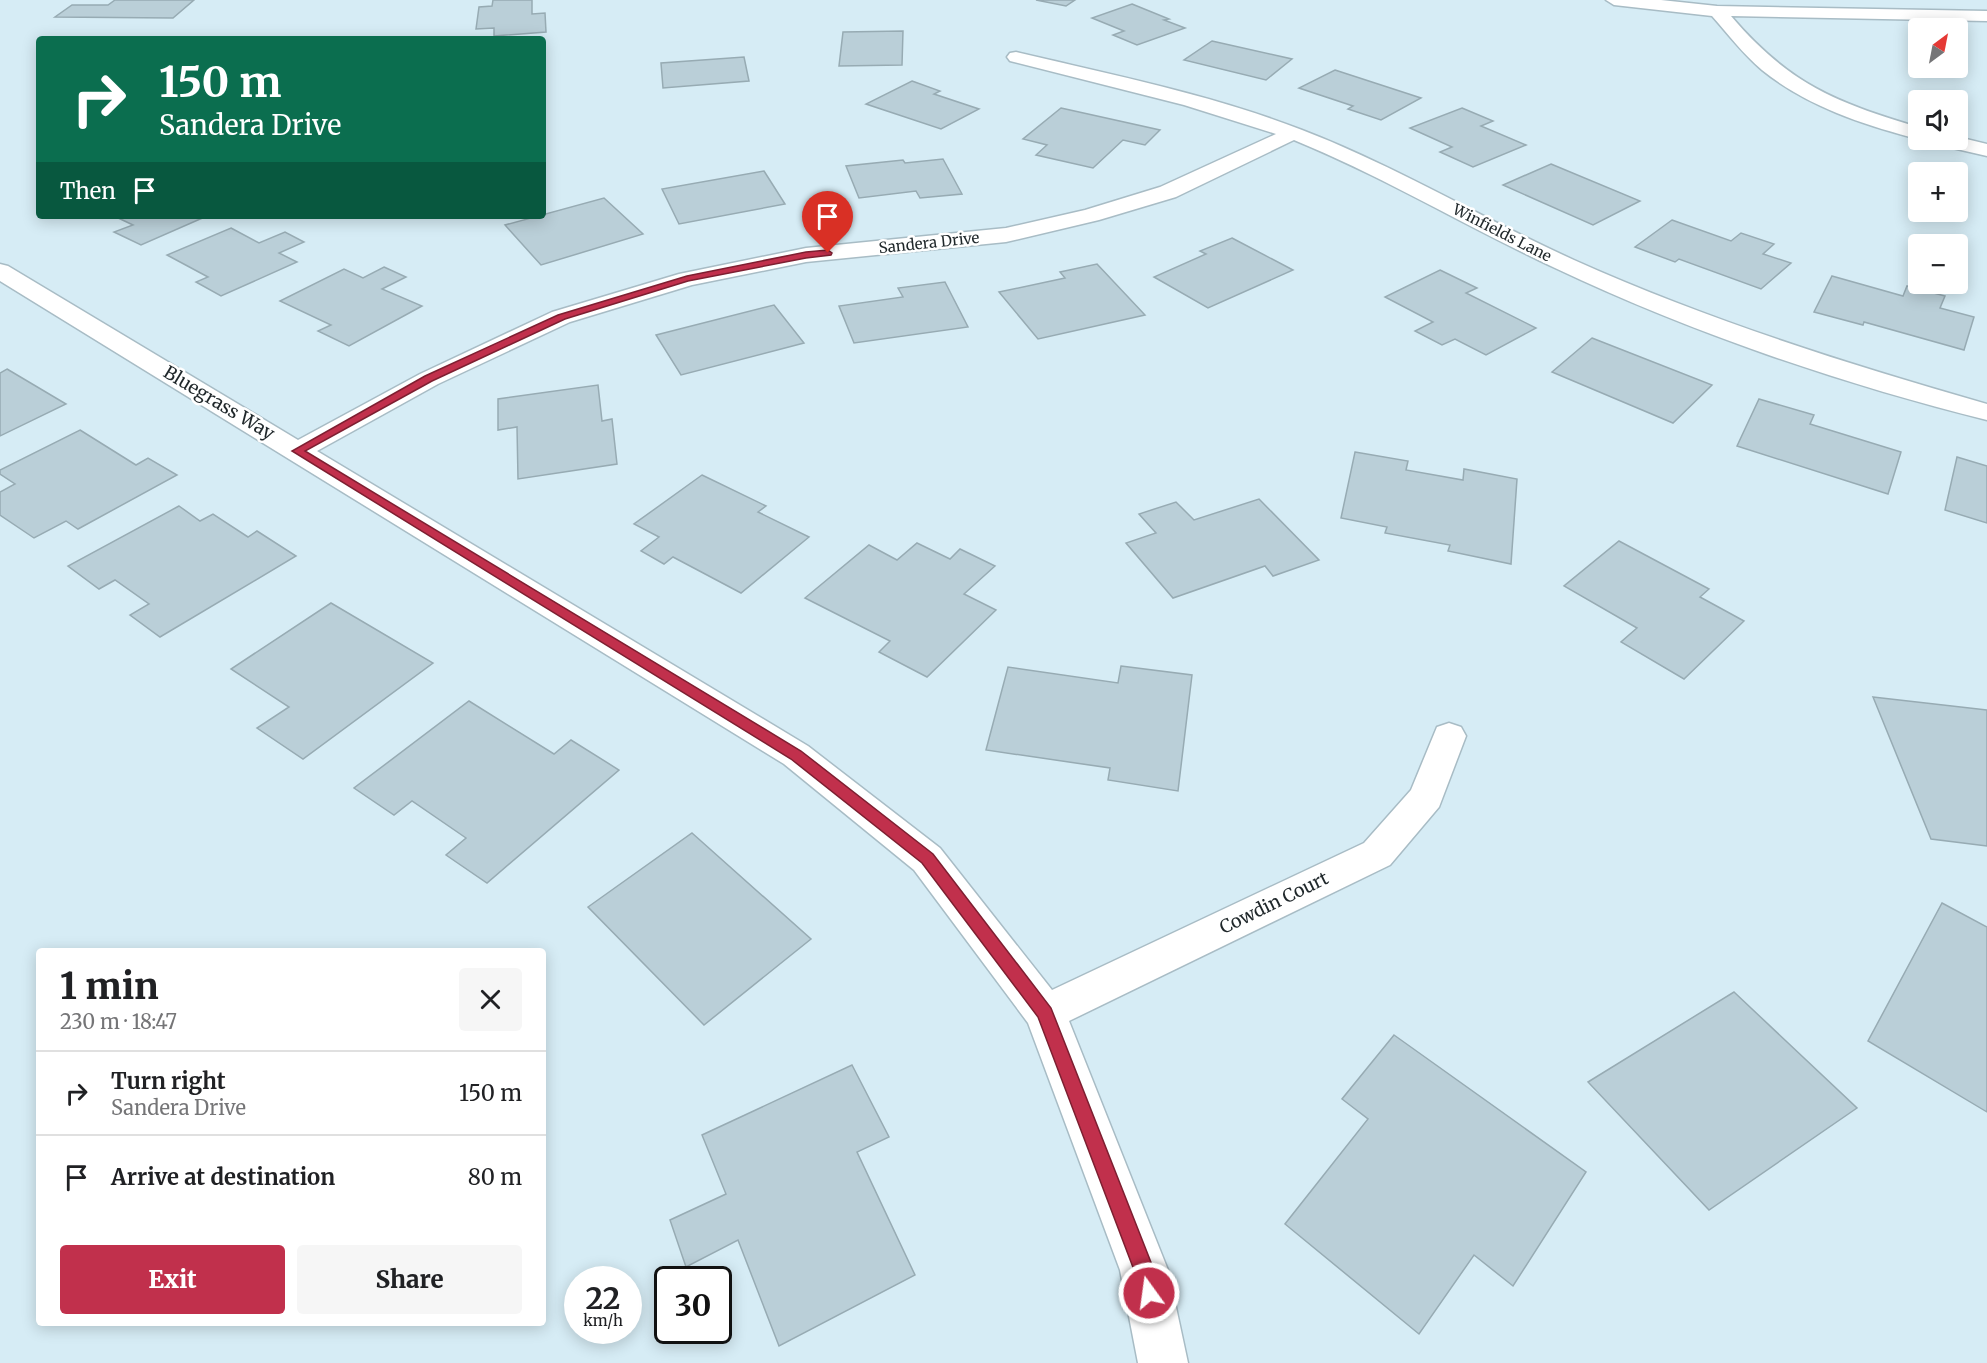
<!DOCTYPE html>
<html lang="en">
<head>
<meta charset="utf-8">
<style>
  body { margin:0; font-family:Merriweather,serif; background:#f6f6f6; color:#202124; height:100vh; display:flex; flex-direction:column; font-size:22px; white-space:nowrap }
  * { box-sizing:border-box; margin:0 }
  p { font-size:20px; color:#757577 }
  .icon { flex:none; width:33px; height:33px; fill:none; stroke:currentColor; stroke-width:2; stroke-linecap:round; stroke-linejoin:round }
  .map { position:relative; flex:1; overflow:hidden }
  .panel { position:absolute; left:36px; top:948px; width:510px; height:378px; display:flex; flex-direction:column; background:#fff; border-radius:6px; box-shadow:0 3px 15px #0003 }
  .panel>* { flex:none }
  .banner { position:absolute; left:36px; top:36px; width:510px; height:183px; border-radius:6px; box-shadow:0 3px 15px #0003; background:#0b6e4f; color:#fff; overflow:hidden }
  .needle { width:39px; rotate:32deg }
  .tools { position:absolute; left:1908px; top:18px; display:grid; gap:12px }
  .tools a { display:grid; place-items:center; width:60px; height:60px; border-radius:6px; background:#fff; box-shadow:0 3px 15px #0003; font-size:30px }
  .speed { position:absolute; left:564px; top:1266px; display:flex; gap:12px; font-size:30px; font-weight:700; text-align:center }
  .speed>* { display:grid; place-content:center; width:78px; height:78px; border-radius:50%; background:#fff; box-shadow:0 3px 15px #0003; line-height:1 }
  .speed small { font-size:15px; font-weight:400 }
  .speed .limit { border:3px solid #111; border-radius:9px; background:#fff; color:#111 }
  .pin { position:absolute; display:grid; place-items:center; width:51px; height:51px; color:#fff; margin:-62px -26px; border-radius:50% 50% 50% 0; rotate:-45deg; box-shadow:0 0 6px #0007 }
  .pin .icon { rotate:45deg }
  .me { position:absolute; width:66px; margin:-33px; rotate:346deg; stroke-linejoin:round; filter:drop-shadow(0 0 4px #0008) }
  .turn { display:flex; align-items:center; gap:21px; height:126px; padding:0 24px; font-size:27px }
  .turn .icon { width:78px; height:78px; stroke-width:2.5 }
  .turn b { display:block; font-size:42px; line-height:51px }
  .then { display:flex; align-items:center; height:57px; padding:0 24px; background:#0003; gap:12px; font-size:22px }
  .round { display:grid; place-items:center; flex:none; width:63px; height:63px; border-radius:6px; background:#f6f6f6 }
  .summary { display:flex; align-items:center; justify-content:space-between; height:102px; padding:0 24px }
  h1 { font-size:36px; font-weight:800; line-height:45px }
  .primary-button { display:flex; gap:12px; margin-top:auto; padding:12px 24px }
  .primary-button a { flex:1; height:69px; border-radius:6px; background:#c1304c; color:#fff; font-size:24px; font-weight:800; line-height:69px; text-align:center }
  .primary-button a+a { background:#f6f6f6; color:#202124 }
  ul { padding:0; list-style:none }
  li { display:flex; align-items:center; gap:18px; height:84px; padding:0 24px; border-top:2px solid #e0e0e0 }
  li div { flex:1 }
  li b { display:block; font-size:22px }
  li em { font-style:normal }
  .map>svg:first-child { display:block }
  .building { fill:#bacfd8; stroke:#97abb3; stroke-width:1.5 }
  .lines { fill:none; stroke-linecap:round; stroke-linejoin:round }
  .minor-casing { stroke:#a8bcc5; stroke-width:3 }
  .major-casing { stroke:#a8bcc5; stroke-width:3 }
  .minor { fill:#fff; fill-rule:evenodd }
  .major { fill:#fff; fill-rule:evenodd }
  .route { fill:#c1304c; stroke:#7d1f31; stroke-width:1.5 }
  .labels { text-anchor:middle; stroke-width:5; stroke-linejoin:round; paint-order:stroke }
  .far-street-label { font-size:15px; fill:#1f272a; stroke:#fff }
  .street-label { font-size:18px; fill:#1f272a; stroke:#fff }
</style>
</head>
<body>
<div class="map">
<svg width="1987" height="1363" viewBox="0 0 1987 1363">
  <rect width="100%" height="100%" fill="#d6ecf5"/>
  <g class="building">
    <path d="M115,0h79l-21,18 -118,-1 17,-12h36z"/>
    <path d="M493,0h39v14l13,-1 1,19 -52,4v-8l-18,1 3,-22 13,-1z"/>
    <path d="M1036,0h39l-9,6z"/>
    <path d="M1132,4l37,15 -5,1 21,8 -48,17 -24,-10 11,-4 -32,-13z"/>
    <path d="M903,31l-1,34 -63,1 4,-34z"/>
    <path d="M1212,41l80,18 -26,21 -82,-20z"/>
    <path d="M744,57l5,24 -86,7 -2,-25z"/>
    <path d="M1335,70l86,28 -40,22 -33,-11 5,-3 -54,-18z"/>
    <path d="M912,81l28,10 -6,3 45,15 -38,20 -75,-25z"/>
    <path d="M1061,108l99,22 -15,15 -22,-5 -30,28 -57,-13 11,-10 -24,-6z"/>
    <path d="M1462,108l31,13 -12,5 45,19 -53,22 -33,-15 12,-5 -42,-19z"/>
    <path d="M943,159l19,35 -42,4 -4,-7 -57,7 -13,-32 57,-6 2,3z"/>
    <path d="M1551,164l89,37 -47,24 -90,-40z"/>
    <path d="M764,171l21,33 -106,20 -17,-35z"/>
    <path d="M604,198l39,36 -102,31 -36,-40z"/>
    <path d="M114,216h93l-66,29 -27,-13 19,-7z"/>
    <path d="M1672,220l59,21 10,-8 33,11 -11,10 28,9 -30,26 -82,-30 -4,3 -40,-15z"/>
    <path d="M231,228l28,15 26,-11 19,10 -25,11 18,9 -76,34 -25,-14 12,-5 -41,-22z"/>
    <path d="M1232,238l61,32 -85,38 -54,-31 52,-23 -6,-3z"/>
    <path d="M1097,264l48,51 -107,24 -39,-47 66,-14 -5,-6z"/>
    <path d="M384,267l22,10 -24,12 40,17 -73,40 -31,-15 13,-6 -51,-24 64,-32 19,9z"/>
    <path d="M1440,270l37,18 -11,5 70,35 -50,27 -31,-16 -13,6 -27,-14 18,-9 -48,-25z"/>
    <path d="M1832,276l71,20 4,-10 38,10 -5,12 34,9 -10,33 -100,-28 -1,3 -49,-13z"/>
    <path d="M945,282l23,45 -114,16 -15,-37 64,-9 -5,-9z"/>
    <path d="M774,305l30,38 -123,32 -25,-40z"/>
    <path d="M1592,338l120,47 -39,38 -121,-51z"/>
    <path d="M7,369l59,35 -66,32v-63z"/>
    <path d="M598,385l4,36 10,-2 5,45 -99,15 -1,-52 -19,3v-31z"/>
    <path d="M1759,399l55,16 -4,9 91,28 -13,42 -151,-48z"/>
    <path d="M80,430l56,35 12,-7 29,17 -99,54 -12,-8 -32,17 -34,-23v-23l15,-8 -15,-10v-4z"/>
    <path d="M1355,452l53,9 -2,9 57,10 1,-11 53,10 -6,85 -63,-13 2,-6 -65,-12 2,-6 -46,-9z"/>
    <path d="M1957,457l30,9v57l-42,-13z"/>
    <path d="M702,475l64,31 -8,6 51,25 -68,56 -68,-36 -9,7 -23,-13 18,-14 -25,-13z"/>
    <path d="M1259,499l60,61 -46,16 -8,-10 -92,32 -47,-55 30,-10 -17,-19 37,-12 18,18z"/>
    <path d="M179,506l21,15 13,-7 35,23 9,-6 39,25 -136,81 -30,-22 19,-11 -34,-24 -16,9 -31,-23z"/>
    <path d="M1619,541l90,48 -9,8 44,24 -60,58 -63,-37 16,-14 -73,-42z"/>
    <path d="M917,543l33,16 10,-10 35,17 -31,28 32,16 -69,67 -48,-25 11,-11 -85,-43 64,-53 28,15z"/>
    <path d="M331,603l102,60 -130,96 -46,-31 32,-21 -58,-38z"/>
    <path d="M1121,666l71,9 -14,116 -70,-11 2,-12 -124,-18 22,-83 110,16z"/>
    <path d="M1873,697l114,13v136l-56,-7z"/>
    <path d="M469,701l85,53 17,-14 48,30 -132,113 -41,-28 20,-17 -54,-37 -18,14 -40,-27z"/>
    <path d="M692,833l119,106 -107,86 -116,-118z"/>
    <path d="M1942,903l45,24v185l-119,-71z"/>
    <path d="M1734,992l123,116 -148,102 -121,-128z"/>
    <path d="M1394,1035l192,137 -73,114 -39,-31 -55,79 -134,-110 83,-105 -26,-20z"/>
    <path d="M852,1065l37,72 -32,15 58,123 -136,71 -41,-106 -52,27 -16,-47 56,-26 -24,-59z"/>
  </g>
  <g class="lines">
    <g class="minor-casing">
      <path id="minor" d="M1016,52c96,23 194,42 286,78 94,36 181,89 272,130 134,60 273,104 413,144v16c-145,-36 -297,-88 -432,-152 -88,-41 -171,-91 -261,-128l-118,57 -77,23 -93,22 -200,20 -114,23 -122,37 -132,62 -121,67 491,295 132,102 112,142 312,-147 47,-53 26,-63 12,-4 12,4 5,9 -27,71 -49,58 -321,156 99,249 20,93h-50l-18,-93 -92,-247 -114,-153 -130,-106 -784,-483v-17l8,2 290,174 122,-66 132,-62 127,-38 127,-26 200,-20 79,-18 75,-23 116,-53 -92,-29 -174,-44 -3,-4 3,-4z"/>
    </g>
    <g class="major-casing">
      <g id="major">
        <path d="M1606,0h55l56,6 270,5v10l-256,-5c58,68 104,86 187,111v12c-54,-14 -112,-33 -156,-69 -19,-16 -34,-36 -50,-54l-98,-11z"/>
        <path d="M1958,137l29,7v12l-52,-12 -3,-4h26z"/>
      </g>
    </g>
    <use href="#minor" class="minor"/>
    <use href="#major" class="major"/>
  </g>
  <path class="route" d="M828,250l4,3 -1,2 -25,3 -118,23 -123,38 -133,62 -127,70 496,300 132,103 118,154 103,262 5,23 -3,7 -7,3 -7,-3 -8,-30 -96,-253 -116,-154 -131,-104 -499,-308 133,-75 133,-61 129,-39 119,-24z"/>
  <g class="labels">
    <g class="far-street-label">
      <text transform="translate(1502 233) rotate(27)" y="5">Winfields Lane</text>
      <text transform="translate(929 243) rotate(-6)" y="5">Sandera Drive</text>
    </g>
    <g class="street-label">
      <text transform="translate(219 403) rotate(31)" y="6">Bluegrass Way</text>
      <text transform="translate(1274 903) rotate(-26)" y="6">Cowdin Court</text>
    </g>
  </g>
</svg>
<div class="tools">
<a><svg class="needle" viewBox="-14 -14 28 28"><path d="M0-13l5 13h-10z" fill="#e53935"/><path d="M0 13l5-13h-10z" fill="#757577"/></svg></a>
<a><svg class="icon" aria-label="sound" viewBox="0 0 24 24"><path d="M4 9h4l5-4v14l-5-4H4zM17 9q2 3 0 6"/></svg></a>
<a>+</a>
<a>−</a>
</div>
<div class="speed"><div>22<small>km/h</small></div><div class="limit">30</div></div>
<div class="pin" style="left:828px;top:253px;background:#d93025"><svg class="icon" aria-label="arrive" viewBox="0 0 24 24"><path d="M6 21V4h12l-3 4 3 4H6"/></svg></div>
<svg class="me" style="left:1149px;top:1293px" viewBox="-20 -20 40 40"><circle r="17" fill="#c1304c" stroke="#fff" stroke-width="3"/><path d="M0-11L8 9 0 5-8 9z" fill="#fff"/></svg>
<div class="banner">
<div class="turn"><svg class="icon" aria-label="right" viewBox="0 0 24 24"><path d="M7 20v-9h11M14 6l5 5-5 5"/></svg><div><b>150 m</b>Sandera Drive</div></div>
<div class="then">Then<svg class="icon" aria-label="arrive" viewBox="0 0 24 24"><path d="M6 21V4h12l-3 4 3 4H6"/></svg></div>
</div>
<section class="panel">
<div class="summary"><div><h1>1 min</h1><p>230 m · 18:47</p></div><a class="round"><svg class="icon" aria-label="close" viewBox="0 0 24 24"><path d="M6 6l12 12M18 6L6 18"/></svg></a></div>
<ul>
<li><svg class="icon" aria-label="right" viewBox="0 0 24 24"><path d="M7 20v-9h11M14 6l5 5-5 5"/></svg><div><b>Turn right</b><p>Sandera Drive</p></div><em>150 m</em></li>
<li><svg class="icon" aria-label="arrive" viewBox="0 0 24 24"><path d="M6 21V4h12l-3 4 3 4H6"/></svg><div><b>Arrive at destination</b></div><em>80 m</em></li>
</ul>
<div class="primary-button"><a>Exit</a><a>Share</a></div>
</section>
</div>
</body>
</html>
